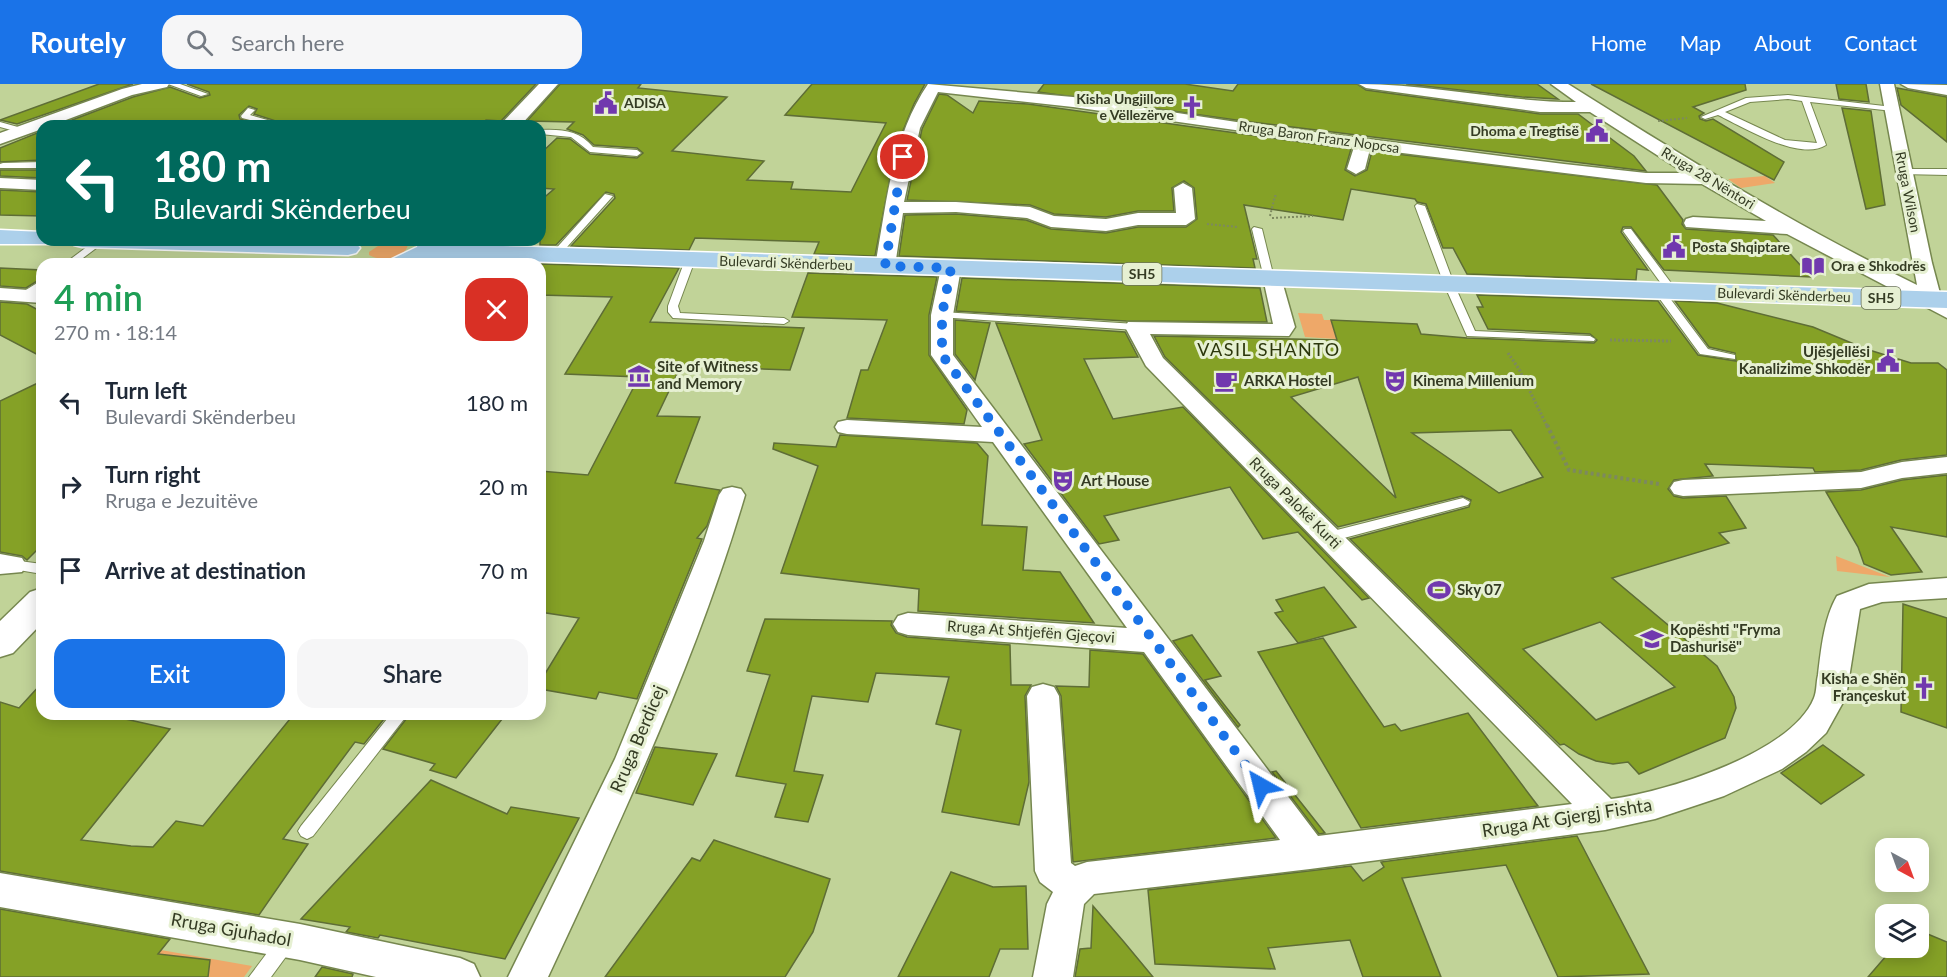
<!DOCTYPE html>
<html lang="en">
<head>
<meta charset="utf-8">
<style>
  body { margin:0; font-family:Lato,sans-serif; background:#f6f6f7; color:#1f2937; height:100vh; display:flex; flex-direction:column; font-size:22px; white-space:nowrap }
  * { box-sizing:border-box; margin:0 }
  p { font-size:20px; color:#747a83 }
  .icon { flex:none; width:33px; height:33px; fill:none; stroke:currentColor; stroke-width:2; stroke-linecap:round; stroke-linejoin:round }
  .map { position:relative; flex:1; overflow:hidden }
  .side { position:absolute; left:36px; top:174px; width:510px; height:462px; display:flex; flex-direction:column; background:#fff; border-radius:18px; box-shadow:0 3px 15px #0003 }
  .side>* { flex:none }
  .hud { position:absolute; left:36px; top:36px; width:510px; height:126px; border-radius:18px; box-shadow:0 3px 15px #0003; background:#00695c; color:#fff; overflow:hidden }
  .needle { width:39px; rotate:139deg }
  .controls { position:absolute; left:1875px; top:754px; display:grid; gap:12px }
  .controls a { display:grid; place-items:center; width:54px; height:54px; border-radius:12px; background:#fff; box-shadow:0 3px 15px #0003; font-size:30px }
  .pin { position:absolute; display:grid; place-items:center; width:51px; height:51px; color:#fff; margin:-26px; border:3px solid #fff; border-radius:50%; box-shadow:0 2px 6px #0007 }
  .me { position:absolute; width:66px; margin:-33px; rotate:323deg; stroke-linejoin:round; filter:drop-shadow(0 0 4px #0008) }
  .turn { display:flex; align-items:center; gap:21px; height:126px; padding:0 18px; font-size:27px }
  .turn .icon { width:78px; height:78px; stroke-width:2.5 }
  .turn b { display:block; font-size:42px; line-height:51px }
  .round { display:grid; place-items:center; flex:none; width:63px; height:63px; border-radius:18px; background:#f6f6f7 }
  .head { display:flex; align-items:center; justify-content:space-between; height:102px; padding:0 18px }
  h1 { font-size:36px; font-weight:600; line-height:45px; color:#1e9e55 }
  .action { display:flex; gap:12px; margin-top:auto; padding:12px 18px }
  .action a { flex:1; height:69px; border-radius:18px; background:#1a73e8; color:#fff; font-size:24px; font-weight:600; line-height:69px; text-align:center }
  .action a+a { background:#f6f6f7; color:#1f2937 }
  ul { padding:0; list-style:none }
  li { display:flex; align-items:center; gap:18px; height:84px; padding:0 18px }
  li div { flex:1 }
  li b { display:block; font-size:22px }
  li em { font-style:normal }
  header { display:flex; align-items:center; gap:36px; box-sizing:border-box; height:84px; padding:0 30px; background:#1a73e8; color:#fff }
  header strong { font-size:28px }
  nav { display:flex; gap:33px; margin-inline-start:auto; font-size:21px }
  .search { width:420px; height:54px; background:#f6f6f7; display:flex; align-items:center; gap:15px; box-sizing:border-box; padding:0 21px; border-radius:18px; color:#747a83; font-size:22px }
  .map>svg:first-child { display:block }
  .green { fill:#eea869 }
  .building { fill:#85a126; stroke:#5e6d36; stroke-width:1.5; fill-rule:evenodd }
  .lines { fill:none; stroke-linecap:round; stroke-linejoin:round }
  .lane-casing { stroke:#76874f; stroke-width:2 }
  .street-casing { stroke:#76874f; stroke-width:3 }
  .secondary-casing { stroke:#76874f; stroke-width:3 }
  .primary-casing { stroke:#fff; stroke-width:3 }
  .path-far2 { stroke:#7d895f; stroke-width:2; stroke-dasharray:2 2; stroke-linecap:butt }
  .path-far1 { stroke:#7d895f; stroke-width:3; stroke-dasharray:2 2; stroke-linecap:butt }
  .path { stroke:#7d895f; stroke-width:4; stroke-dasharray:3 3; stroke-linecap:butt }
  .lane { fill:#fff; fill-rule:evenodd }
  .street { fill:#fff; fill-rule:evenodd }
  .secondary { fill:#fff; fill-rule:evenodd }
  .primary { fill:#acd0eb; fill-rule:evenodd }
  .route { stroke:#1a73e8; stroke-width:10; stroke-dasharray:0 18 }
  .labels { text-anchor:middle; stroke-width:6; stroke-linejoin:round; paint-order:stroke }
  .far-poi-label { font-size:14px; font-weight:bold; fill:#343b23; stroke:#e6f0d2; text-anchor:start }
  .far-street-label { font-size:14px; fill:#343b23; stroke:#e6f0d2 }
  .shield { fill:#e6f0d2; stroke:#697158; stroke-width:1.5 }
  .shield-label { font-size:14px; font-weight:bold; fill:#343b23 }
  .poi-label { font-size:15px; font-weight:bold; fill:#343b23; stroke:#e6f0d2; text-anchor:start }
  .street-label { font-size:15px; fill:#343b23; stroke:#e6f0d2 }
  .quarter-label { font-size:18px; letter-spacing:1.5px; fill:#2c370c; stroke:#e6f0d2 }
  .near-street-label { font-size:18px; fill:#343b23; stroke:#e6f0d2 }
</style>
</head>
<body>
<header>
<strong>Routely</strong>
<div class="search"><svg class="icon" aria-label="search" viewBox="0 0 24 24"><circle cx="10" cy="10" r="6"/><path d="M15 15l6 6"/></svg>Search here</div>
<nav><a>Home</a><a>Map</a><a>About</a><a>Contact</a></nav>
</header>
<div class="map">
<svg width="1947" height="893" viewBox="0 0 1947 893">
  <rect width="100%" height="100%" fill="#c1d398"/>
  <g class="green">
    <path d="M1765,92l10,7 -34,5 -13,-9z"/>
    <path d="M399,157l9,3c-2,15 -28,18 -39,11v-3l15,-10z"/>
    <path d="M1298,229l24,1 2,6h7l5,19 -31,-2z"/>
    <path d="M1836,472l54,21 -53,-6z"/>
    <path d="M161,866l91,16 -8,11h-103z"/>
  </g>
  <g class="building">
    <path d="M99,0h34l-116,40 -17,-4z"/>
    <path d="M187,0h349l-35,37 -15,-1 -5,6h-190l-37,-12 3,-5 -8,-3 -10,9 1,4 25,7h-209l77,-29 37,-10 30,11 10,-3 -1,-3z"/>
    <path d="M560,0h81l-3,4 89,9 -55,54 92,10 -17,19 46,2 -2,7 60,3 35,-69 -101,-8 27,-31h113l-11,20 -18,44 -21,108 -61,-2 5,-12 -124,-4 -6,12 -118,-4 44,-48 -1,-4 -8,-2 -50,53h-16v-44l14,-12 -14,-1v-34l17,-16 13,1 20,15 47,4 6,-5 -6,-5 -43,-3 -11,-10 -16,-6 7,-7 -47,-1z"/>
    <path d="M1044,0h141l48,7 5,-7h119l9,6 174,24h38l56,42 12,15 -403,-50 -205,-29z"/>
    <path d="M1406,0h131l21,15 -36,-2z"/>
    <path d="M1591,0h154l1,6 -53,17 11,6 -5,3 1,3 6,2 7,-2 71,43 -10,18z"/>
    <path d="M1836,0h30l3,18 -30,-3z"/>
    <path d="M1897,4l50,9v45l-46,-37z"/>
    <path d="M939,10l8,1 26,18 6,-12 49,3 323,45 -6,21 10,6 12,-6 5,-19 285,34 26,35 -1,4 4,5 87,6 38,42 -147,-7 -33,-43h-8l-2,5 27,38 -11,-1 -1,11 -169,-6 -14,-26h-10l-17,-44 -9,-2 -2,-3 -64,-10 -8,31 -99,-15 13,54h-4l2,9 -356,-12 6,-41 51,-1 70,6 25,9 55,4 32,-6h48l11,-8 -3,-31 -10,-7 -12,7 2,23h-36l-32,6 -52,-3 -24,-9 -123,-5 15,-71z"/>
    <path d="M1842,24l29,3 14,94 -19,4z"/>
    <path d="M42,47v29l-42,2v-14z"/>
    <path d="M0,86h42v8l-42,-2z"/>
    <path d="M0,106l42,2v24l-42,-1z"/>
    <path d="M540,180l139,4 -29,54 154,6 -14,42 -109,-4 -24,50 43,1 -25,66 45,7 -13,36 -10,12 5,1 -65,160 -38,-7 -3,7 -56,-10v-7l39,-64 -39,-6v-141l48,4 51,-98 -74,-3 47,-77 -72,-2z"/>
    <path d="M0,184l42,2v8l-16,10 -26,-2z"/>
    <path d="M808,189l129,4 -8,38v40l38,55 -3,14 -117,-6 14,-48h7l19,-50 -95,-3z"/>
    <path d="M962,194l298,10 7,34 -141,-1 -170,-10z"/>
    <path d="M1477,211l181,6 40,54 38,6 -1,-8 -26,-6 -34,-46 42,2 96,24 53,22 45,14h27l9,7v85l-46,5 -40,10 -46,2 -2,-4 -108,-4 8,12 -39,4 -6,9 6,7 9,2 43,-2 20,32 -27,5 10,10 -117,35 105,88 17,31 2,11 -11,30 -86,36 -11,-12 -15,2 -17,-3 -17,-7 -15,-10 -4,1 -210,-206 119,-32 2,-7 -9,-4 -124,31 -173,-170 -11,-21 183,4 -6,-20 86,4 4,10 46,4 127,5 3,-3 -7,-6 -102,-5 -11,-22h6zM1358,293l18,57 20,64 -105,-101zM1511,346l32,47 -44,16 -87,-60zM1600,538l75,65 -79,33 -73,-71z"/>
    <path d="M0,218l27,2 15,8v45l-42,-22z"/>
    <path d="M955,236l35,3 -15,57 -20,-26z"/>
    <path d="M996,239l129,9 13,25 -54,2 29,60 70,-12 186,191 -7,2 -64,-68 -35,7 -33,-52 -126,29 15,24 -20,4 -75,-100 18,-4z"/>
    <path d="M42,297v164l-15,15 -5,-4 -22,-4v-151z"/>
    <path d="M840,351l137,8 11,13 -6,69 45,2 -4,43 37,2 34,51 -176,-12 1,-22 -138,-16 37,-107 -45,-17 1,-6 62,4z"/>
    <path d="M1947,391v62l-56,-10 31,45 -31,3 -27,-11 -6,-17 -32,-55 35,-2 41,-10z"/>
    <path d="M1324,503l32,40 -58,16 -23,-30 8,-2 -7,-11z"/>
    <path d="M1903,520l44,14v110l-46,-16z"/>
    <path d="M765,535l127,2 -1,4 5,8 11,4 103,8 1,40h20l-6,11 4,86 -10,43 -77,-13 19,-82 -25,-6 13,-47 -73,-4 -8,29 -56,-6 -18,75 29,4 -15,47 -33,-5 11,-33 -50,-8 34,-101 -23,-4z"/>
    <path d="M1192,551l29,41 -16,4 35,45 -2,2 -65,-86z"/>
    <path d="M1323,554l61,89 11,-3 6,7 67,-18 70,93 -177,22 -103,-176z"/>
    <path d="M1090,566l53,4 133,184 -203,24 -12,-166 -5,-10 33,1z"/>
    <path d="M42,599v31h61l67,15 -89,111 50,6 22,1 23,-26 27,5 91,-112h94l-24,30 -9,-2 -72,97 25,5 -49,71 -259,-44v-169l19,6z"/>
    <path d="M410,630h96l-50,64 -26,-8 5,-6 -52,-15z"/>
    <path d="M1823,661l41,30 -43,29 -40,-31z"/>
    <path d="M655,663l62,7 -24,51 -57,-12z"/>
    <path d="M1276,687l49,62 -6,1 -47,-62z"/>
    <path d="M431,696l76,34 4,-7 68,11 -74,141 -125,-24 -2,3 -32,-6 4,-5 -49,-8z"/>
    <path d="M1577,752l72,138 -91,3 -52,-112 -104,13 39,99h-78l-13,-37 -82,8 7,21 -120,-5 -7,-74 203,-24 12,15 21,-14 -3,-5z"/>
    <path d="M714,756l116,39 -17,53 -28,45h-180l87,-119 8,3z"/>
    <path d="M951,788l42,15 33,-1 2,63h-28l-11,28h-91z"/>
    <path d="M1093,822l31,36 29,35h-78l5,-28 11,-1z"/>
    <path d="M0,825l170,30 -12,15 52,6 -2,17h-208z"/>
    <path d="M1918,846l29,12v35h-79l25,-29h25z"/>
    <path d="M322,883l31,7 -1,3h-37z"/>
  </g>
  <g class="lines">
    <g class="lane-casing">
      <g id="lane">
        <path d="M168,0h12l28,10 -7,2z"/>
        <path d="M1788,11l105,12 4,2 -4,2 -83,-9 16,43c-26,17 -83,-18 -108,-30l-13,4 -4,-2 45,-19zM1788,15l14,2 15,42 -32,-3 -60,-28 25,-10z"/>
        <path d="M248,24l7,2 -5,5 39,11h-14l-33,-8 -1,-2z"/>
        <path d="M0,38l25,7 1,2 -4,2 -22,-6z"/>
        <path d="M540,46c21,-1 39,0 53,17l44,3 4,3 -4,3 -47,-4 -19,-15 -31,-3z"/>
        <path d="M42,78v6h-42v-4l3,-1z"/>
        <path d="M1904,85h43v6l-46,-1v-4z"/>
        <path d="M605,110l8,2 -55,61h-6v-4z"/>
        <path d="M1417,120l8,2 29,78 21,47 115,5 5,3 -1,2 -127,-5 -23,-52 -29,-78z"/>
        <path d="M1254,143l8,2 12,49 -1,2 -4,1 -5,-3 -12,-49z"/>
        <path d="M1625,145h6l46,62 -1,2h-8l-45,-62z"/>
        <path d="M96,156h11l-32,24h-11z"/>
        <path d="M690,173l5,3 -17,46 2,7 104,5 5,3 -5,3 -111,-6 -5,-6v-6l17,-46z"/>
        <path d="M42,196v8l-13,9h-8v-4z"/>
        <path d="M1659,204l4,1 45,60 27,6v4l-35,-5 -46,-63z"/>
        <path d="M942,228l194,12 5,3 -5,3 -198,-13v-4z"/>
        <path d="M1463,414l7,4 -2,3 -139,37 -7,-5 7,-5z"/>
        <path d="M12,476l30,4v10l-35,-6 -2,-3 2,-3z"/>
        <path d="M391,630h17l-95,122 -6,3 -6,-3 -3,-5 3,-5z"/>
        <path d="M286,850l7,3 3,6 -25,34h-22l30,-40z"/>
      </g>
    </g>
    <g class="street-casing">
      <g id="street">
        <path d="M142,0h27l-2,3 -35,8 -82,31h-8v3l-42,15v-11l122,-44z"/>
        <path d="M928,0l145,13 170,26 321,41 82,9h39l-95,-61h-50l-174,-24 -7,-4c73,0 144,18 217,18l-25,-18h17c114,72 228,142 349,201l-37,-201h14l38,179 9,34 6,5v16l-160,-84 -101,-7 -2,-4 2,-4 7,-2 73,4 -64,-37 -56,-1 -276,-34 -5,20 -9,5 -9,-5 7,-22 -281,-40 -135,-15 -18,36 -16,74h52l74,5 24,9 52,3 32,-6h38l-2,-25 9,-5 9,5 3,31 -9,6h-48l-32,6 -55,-4 -24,-9 -71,-6 -53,1 -8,53 -3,4h-14l-3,-4c12,-63 16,-127 53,-182z"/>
        <path d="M1901,0l46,1v10l-39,-7z"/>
        <path d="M0,94l42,2v10l-42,-2z"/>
        <path d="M951,178l7,2 3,4 -8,47v40l365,481 254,-32 -426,-438 -21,-39 3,-5 145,2 -10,-46 3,-4h14l15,53 -6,9 -139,-2 13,24 448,441c55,-7 181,-46 203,-101 3,-7 2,-15 4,-23 3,-25 6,-57 19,-79l32,-12 78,-6v20l-65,4 -22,7 -14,88 -20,36 -20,19 -24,17 -58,27 -69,23 -50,11 -295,39 -216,25 -10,10 -11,73h-40l14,-73 6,-12 -13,-10 -5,-11 -8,-175 5,-9 11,-3 11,3 5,9 12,167 4,3 12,-4 193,-22 -136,-188 -236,-17 -10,-3 -5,-8 5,-8 10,-3 219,15 -134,-186 -146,-8 -9,-2 -3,-5 3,-5 9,-2 135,7 -51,-72v-40l10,-47 3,-4z"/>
        <path d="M0,204l42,3v12l-42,-3z"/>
        <path d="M1947,373v16l-45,5 -41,10 -178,8 -9,-2 -4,-6 4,-6 9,-2 178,-8 41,-10z"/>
        <path d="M732,403l9,2 4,6c-49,167 -124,325 -197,482h-40l107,-218 89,-218 15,-46 4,-6z"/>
        <path d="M0,470l22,4 4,7 -4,7 -22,2z"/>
        <path d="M0,789l300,51 160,34 14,6 6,13h-104l-76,-17 -300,-53z"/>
      </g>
    </g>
    <g class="secondary-casing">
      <g id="secondary">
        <path d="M539,0h19l-38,42h-21z"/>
        <path d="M42,504v35l-29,30 -13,4v-36l30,-29z"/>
      </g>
    </g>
    <g class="primary-casing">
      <g id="primary">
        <path d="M0,146l42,2v8h11l-3,4h-50z"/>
        <path d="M70,156h248l38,3 4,5 -4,5 -8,2 -266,-8 -8,-2z"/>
        <path d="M419,156h24l-2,4 1506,48v16l-1516,-50 -11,6h-31l3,-5 25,-12z"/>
      </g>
    </g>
    <g class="path-far2">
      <path d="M1658,37l29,-3"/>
      <path d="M1270,132l5,-20 3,1"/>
      <path d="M1272,134l41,-2"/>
      <path d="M1207,140l31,3"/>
    </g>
    <g class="path-far1">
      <path d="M1610,256l61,1"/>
      <path d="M1508,269l11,16 28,57"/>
    </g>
    <path class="path" d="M1547,341l22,45 90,14"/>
    <use href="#lane" class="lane"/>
    <use href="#street" class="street"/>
    <use href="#secondary" class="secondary"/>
    <use href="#primary" class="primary"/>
  </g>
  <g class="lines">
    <path class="route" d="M903,73l-18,109 66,2 -9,47v40l319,431"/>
  </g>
  <defs>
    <g id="civic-bare" transform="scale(1.8)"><path d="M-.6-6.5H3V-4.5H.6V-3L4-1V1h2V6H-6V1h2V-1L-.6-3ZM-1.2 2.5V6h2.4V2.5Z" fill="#7138ae" stroke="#e6f0d2" stroke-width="2.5" paint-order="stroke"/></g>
    <g id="church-bare" transform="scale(1.8)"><path d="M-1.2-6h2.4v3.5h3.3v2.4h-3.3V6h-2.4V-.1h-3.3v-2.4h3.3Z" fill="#7138ae" stroke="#e6f0d2" stroke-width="2.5" paint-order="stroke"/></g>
    <g id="library-bare" transform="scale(1.8)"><path d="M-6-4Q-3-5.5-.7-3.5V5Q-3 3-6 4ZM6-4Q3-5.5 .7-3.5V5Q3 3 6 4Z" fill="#7138ae" stroke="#e6f0d2" stroke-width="2.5" paint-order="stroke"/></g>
    <g id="museum-bare" transform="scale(1.8)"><path d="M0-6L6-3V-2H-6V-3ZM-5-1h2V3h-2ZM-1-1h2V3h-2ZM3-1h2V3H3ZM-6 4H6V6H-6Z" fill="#7138ae" stroke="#e6f0d2" stroke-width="2.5" paint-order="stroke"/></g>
    <g id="cafe-bare" transform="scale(1.8)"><path d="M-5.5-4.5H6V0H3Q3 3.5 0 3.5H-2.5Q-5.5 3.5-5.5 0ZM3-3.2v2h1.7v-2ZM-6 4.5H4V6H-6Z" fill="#7138ae" stroke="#e6f0d2" stroke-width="2.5" paint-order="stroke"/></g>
    <g id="theatre-bare" transform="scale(1.8)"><path d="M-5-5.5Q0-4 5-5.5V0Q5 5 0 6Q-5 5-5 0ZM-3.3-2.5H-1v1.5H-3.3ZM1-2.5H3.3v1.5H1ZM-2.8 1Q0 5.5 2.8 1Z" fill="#7138ae" stroke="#e6f0d2" stroke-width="2.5" paint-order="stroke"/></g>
    <g id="stadium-bare" transform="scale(1.8)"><path d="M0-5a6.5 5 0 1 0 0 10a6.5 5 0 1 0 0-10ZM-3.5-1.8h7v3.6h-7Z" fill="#7138ae" stroke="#e6f0d2" stroke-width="2.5" paint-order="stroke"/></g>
    <g id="school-bare" transform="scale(1.8)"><path d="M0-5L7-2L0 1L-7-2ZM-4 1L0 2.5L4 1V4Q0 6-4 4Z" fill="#7138ae" stroke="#e6f0d2" stroke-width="2.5" paint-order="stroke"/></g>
  </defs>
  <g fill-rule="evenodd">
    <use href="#civic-bare" x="606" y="19"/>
    <use href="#church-bare" x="1192" y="23"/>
    <use href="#civic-bare" x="1597" y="47"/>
    <use href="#civic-bare" x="1674" y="163"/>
    <use href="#library-bare" x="1813" y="182"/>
    <use href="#civic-bare" x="1888" y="277"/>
    <use href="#museum-bare" x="639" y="292"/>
    <use href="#cafe-bare" x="1226" y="297"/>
    <use href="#theatre-bare" x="1395" y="297"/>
    <use href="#theatre-bare" x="1063" y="397"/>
    <use href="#stadium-bare" x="1439" y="506"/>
    <use href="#school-bare" x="1652" y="555"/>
    <use href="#church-bare" x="1924" y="604"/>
  </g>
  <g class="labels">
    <g class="far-poi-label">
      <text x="1174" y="20" text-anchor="end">Kisha Ungjillore<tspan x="1174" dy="16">e Vëllezërve</tspan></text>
      <text x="624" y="24">ADISA</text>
      <text x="1579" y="52" text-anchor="end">Dhoma e Tregtisë</text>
      <text x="1692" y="168">Posta Shqiptare</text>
      <text x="1831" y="187">Ora e Shkodrës</text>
    </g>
    <g class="far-street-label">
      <text transform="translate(1319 53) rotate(8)" y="5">Rruga Baron Franz Nopcsa</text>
      <text transform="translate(1708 94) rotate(31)" y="5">Rruga 28 Nëntori</text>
      <text transform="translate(1908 108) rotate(79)" y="5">Rruga Wilson</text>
      <text transform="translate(786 179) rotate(2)" y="5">Bulevardi Skënderbeu</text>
      <text transform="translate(1784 211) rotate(2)" y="5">Bulevardi Skënderbeu</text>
    </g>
    <g class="shield">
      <rect x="1122.5" y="179" width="39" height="22" rx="4.5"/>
      <rect x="1861.5" y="203" width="39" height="22" rx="4.5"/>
    </g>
    <g class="shield-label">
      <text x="1142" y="195">SH5</text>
      <text x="1881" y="219">SH5</text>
    </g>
    <g class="poi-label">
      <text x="1870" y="273" text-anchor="end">Ujësjellësi<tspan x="1870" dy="17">Kanalizime Shkodër</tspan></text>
      <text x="657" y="288">Site of Witness<tspan x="657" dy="17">and Memory</tspan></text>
      <text x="1244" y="302">ARKA Hostel</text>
      <text x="1413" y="302">Kinema Millenium</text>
      <text x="1081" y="402">Art House</text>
      <text x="1457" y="511">Sky 07</text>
      <text x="1670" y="551">Kopështi "Fryma<tspan x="1670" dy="17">Dashurisë"</tspan></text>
      <text x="1906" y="600" text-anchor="end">Kisha e Shën<tspan x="1906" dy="17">Françeskut</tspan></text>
    </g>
    <g class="street-label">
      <text transform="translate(1295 419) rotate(45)" y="5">Rruga Palokë Kurti</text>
      <text transform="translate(1031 548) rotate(4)" y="5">Rruga At Shtjefën Gjeçovi</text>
    </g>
    <g class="quarter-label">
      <text x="1269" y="272">VASIL SHANTO</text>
    </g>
    <g class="near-street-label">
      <text transform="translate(638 655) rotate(-67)" y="6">Rruga Berdicej</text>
      <text transform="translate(1567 734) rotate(-9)" y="6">Rruga At Gjergj Fishta</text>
      <text transform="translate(231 846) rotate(10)" y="6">Rruga Gjuhadol</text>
    </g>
  </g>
</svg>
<div class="controls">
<a><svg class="needle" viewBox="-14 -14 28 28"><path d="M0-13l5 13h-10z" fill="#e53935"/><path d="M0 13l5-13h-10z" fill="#747a83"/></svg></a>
<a><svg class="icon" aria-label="layers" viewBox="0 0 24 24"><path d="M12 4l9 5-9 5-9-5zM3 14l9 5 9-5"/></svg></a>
</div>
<div class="pin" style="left:903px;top:73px;background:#d93025"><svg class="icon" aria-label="arrive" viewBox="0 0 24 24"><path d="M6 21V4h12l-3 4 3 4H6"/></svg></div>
<svg class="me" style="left:1261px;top:702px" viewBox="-20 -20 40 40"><path d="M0-17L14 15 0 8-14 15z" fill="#1a73e8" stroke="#fff" stroke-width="4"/></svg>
<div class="hud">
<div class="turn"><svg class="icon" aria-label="left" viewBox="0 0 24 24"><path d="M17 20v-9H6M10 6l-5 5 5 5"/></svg><div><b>180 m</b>Bulevardi Skënderbeu</div></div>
</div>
<section class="side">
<div class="head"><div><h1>4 min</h1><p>270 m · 18:14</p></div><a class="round" style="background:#d93025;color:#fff"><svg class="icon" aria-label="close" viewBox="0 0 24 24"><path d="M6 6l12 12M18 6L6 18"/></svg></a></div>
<ul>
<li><svg class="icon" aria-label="left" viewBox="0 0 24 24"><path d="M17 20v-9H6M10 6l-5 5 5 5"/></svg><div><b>Turn left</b><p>Bulevardi Skënderbeu</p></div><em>180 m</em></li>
<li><svg class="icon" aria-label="right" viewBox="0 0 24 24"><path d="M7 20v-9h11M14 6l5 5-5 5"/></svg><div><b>Turn right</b><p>Rruga e Jezuitëve</p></div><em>20 m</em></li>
<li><svg class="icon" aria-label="arrive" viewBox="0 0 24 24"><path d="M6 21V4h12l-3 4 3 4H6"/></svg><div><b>Arrive at destination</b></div><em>70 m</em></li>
</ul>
<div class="action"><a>Exit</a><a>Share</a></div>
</section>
</div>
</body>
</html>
